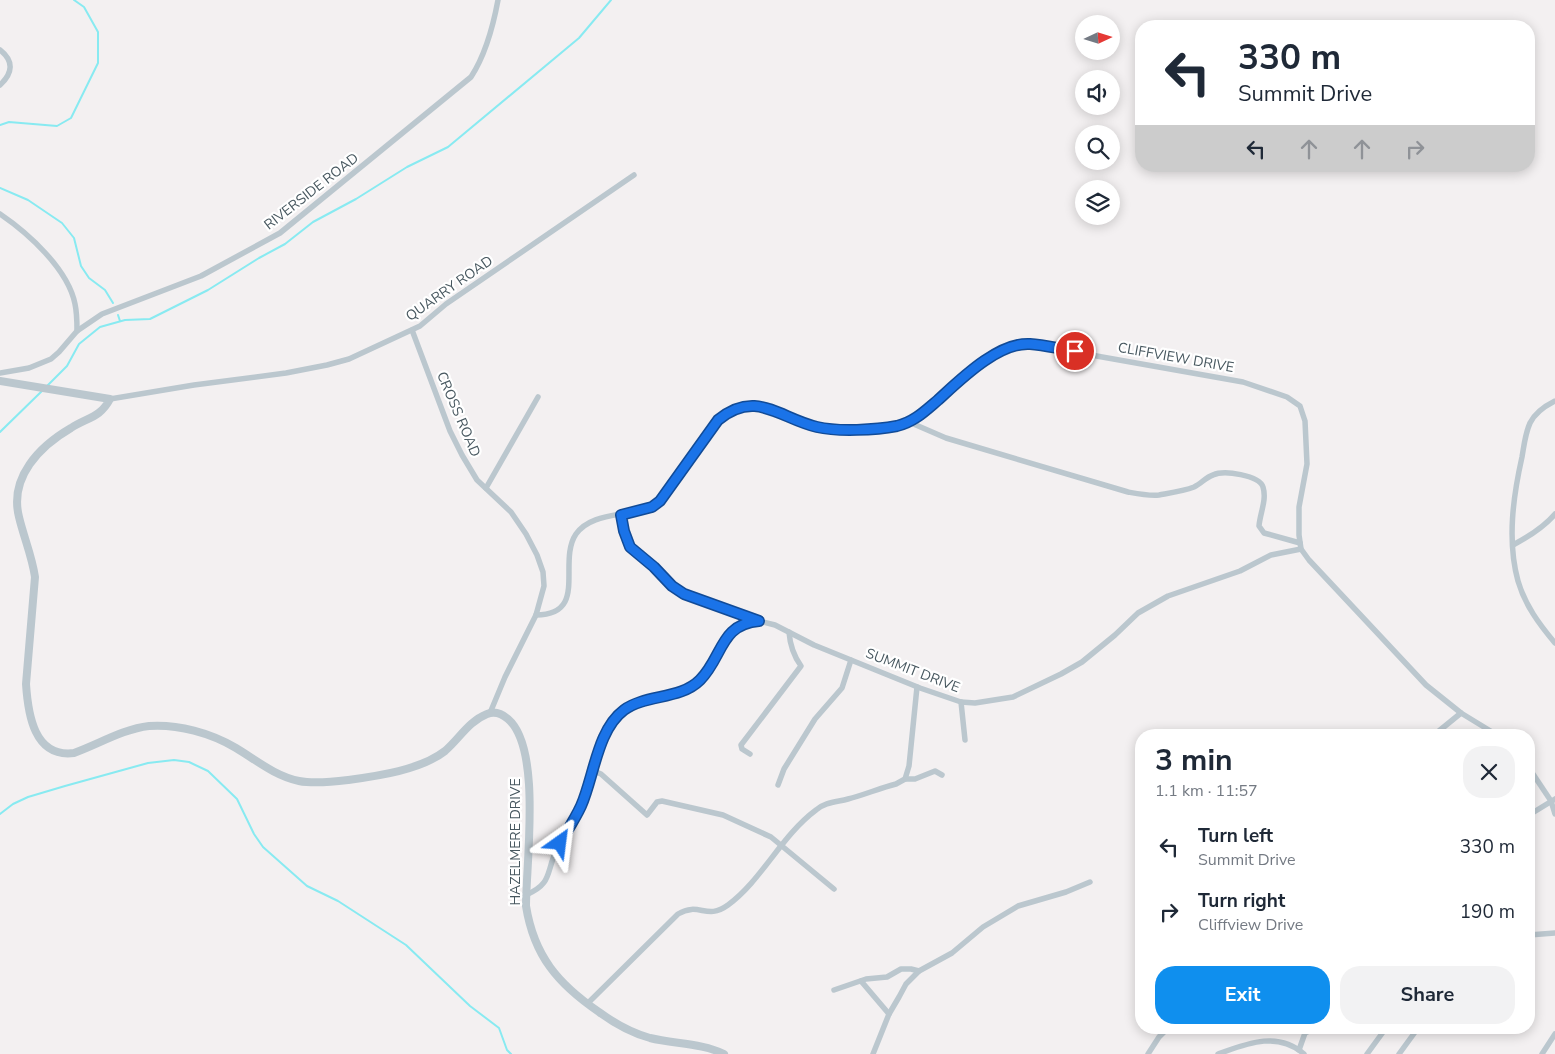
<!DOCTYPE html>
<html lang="en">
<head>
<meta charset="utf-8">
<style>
  body { margin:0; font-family:"Nunito Sans",sans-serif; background:#f2f2f3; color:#1f2937; height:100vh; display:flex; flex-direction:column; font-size:19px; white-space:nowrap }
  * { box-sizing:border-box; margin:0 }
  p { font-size:16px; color:#747a83 }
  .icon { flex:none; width:28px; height:28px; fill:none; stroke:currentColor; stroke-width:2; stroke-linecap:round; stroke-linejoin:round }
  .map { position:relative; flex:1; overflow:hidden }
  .panel { position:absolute; left:1135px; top:729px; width:400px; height:305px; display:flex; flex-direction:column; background:#fff; border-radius:20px; box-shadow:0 2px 12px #0003 }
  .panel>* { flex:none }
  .banner { position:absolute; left:1135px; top:20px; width:400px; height:152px; border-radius:20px; box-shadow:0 2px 12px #0003; background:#fff; color:#1f2937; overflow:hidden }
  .needle { width:32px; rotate:86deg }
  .fabs { position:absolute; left:1075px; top:15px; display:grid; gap:10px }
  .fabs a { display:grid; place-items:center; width:45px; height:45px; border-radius:50%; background:#fff; box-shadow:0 2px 12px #0003; font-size:25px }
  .pin { position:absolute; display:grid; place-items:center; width:42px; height:42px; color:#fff; margin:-21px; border:2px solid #fff; border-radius:50%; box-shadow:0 1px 5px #0007 }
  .me { position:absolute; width:55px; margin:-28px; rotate:31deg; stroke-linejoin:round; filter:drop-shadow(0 0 4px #0008) }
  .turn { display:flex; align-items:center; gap:18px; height:105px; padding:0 20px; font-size:22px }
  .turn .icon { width:65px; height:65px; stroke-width:2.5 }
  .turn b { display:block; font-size:35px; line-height:42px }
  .lanes { display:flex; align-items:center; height:48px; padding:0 20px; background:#0003; justify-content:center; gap:25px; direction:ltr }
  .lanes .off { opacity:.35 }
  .round { display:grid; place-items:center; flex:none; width:52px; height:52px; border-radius:20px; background:#f2f2f3 }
  .summary { display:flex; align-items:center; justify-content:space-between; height:85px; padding:0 20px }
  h1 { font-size:30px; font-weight:700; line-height:38px }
  .button { display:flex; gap:10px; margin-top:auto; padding:10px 20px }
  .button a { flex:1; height:58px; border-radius:20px; background:#0f8fee; color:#fff; font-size:20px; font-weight:700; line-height:58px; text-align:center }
  .button a+a { background:#f2f2f3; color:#1f2937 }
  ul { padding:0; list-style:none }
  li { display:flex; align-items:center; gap:15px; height:65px; padding:0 20px }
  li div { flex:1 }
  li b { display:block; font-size:19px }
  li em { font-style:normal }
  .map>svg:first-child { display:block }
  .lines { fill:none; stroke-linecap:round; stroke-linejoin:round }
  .stream { stroke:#88eaf1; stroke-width:2 }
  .minor { stroke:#bbc7ce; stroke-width:5.5 }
  .tertiary { stroke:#bbc7ce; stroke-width:8 }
  .route-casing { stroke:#114b97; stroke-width:12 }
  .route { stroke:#1a73e8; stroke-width:9 }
  .labels { text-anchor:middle; stroke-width:4.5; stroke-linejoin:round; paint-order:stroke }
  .street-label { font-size:14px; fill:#47575f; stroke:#fff }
</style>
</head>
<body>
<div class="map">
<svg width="1555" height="1054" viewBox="0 0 1555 1054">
  <rect width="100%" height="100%" fill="#f3f0f1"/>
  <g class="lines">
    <g class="stream">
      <path d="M0,125l9,-3 48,4 14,-8 27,-55v-31l-14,-25 -10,-7"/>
      <path d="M0,188l28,12 34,23 12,15 7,28 8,12 16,12 8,13"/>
      <path d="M118,315l2,6"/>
      <path d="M46,387l21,-21 12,-22 21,-17 25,-7 25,-1 58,-29 51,-32 26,-14 28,-22 43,-23 51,-32 41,-20 131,-109 32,-38"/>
      <path d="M0,432l43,-42"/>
      <path d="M0,814l13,-10 15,-7 37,-11 83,-23 26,-3 15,2 19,9 29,28 17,35 9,13 44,39 31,15 68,44 64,61 29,22 8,22 4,4"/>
    </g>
    <g class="minor">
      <path d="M0,50c14,11 13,23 0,35"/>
      <path d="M0,214c28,19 68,55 75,90 2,9 2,18 2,27"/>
      <path d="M412,330l38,101 12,24 15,25 34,32 15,22 11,21 6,17 1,14 -8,29 -31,62 -15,36"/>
      <path d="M0,373l29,-5 22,-9 8,-7 18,-21 25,-17 99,-38 79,-43 191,-156c15,-23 22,-50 27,-77"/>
      <path d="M110,399l84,-14 92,-12 41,-8 22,-6 71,-33 26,-22 188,-129"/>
      <path d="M1555,401c-10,5 -20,12 -25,22 -5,11 -6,23 -8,34 -9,40 -15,84 -4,124 7,24 21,43 37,62"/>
      <path d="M909,422l37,16 182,54c11,2 21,4 31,3 11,-2 25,-4 35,-8 7,-3 12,-10 19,-12 11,-5 46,0 50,12 4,13 -3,26 -4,39l5,7 36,10"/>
      <path d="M486,488l52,-91"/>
      <path d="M621,515l3,16 6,16 48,43 81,31 16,4 39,20 106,43 41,14 14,1 38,-6 48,-23 21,-12 33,-27 23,-22 30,-17 72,-25 31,-16 30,-6"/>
      <path d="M1513,545c15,-8 31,-18 42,-31"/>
      <path d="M536,615c53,0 21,-53 40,-81 18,-25 59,-15 84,-33 19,-22 45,-77 70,-90 31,-16 59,11 90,17 24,4 52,2 76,-2 17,-3 28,-14 41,-25 27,-23 55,-54 92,-57l214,38 44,15 13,9 5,15 2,43 -8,43v28l2,14 8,11 117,125 35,28 36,22"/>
      <path d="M961,702l4,38"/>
      <path d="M1434,735l27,-22"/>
      <path d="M750,754l-8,-5 -1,-4 60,-79c-8,-11 -11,-21 -12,-34"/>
      <path d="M1529,768l22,33 4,13"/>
      <path d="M594,771l7,3 46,41 10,-13 5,-1 61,14 48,22 63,52"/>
      <path d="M905,779h10l20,-8 7,4"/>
      <path d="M778,785l6,-16 31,-50 27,-31 9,-28"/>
      <path d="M1529,815l26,-16"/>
      <path d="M526,895c26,-11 20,-22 30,-44 7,-16 19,-30 26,-47 10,-24 13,-52 26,-75 20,-39 64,-24 91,-48 22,-20 22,-57 58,-60"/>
      <path d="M1529,935l26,-2"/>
      <path d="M861,981l28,33"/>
      <path d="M834,990l32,-11 21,-2 14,-8h10l8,2"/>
      <path d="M587,1004l91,-90c22,-13 28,7 50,-9 34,-25 53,-69 88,-95 9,-8 21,-8 32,-11 16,-4 32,-11 48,-15l9,-5 4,-13 8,-79"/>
      <path d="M1299,1050l6,-17 10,-5"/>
      <path d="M873,1054l16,-40 10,-17 7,-13 13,-13 33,-18 31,-26 35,-21 48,-14 24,-10"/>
      <path d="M1148,1054l11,-17 9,-9"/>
      <path d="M1218,1054c30,-11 60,-23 86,0"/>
      <path d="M1367,1054l19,-26"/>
      <path d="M1399,1054l19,-26"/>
      <path d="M1542,1054l13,-20"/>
    </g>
    <path class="tertiary" d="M0,381l110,18c-10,19 -22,18 -39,29 -31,18 -62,49 -52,89 5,21 13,39 16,60l-9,107c2,30 8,74 48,69 25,-9 49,-24 75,-27 29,-2 62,7 87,22 20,12 39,28 63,33 15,3 33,1 49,-1 29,-4 73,-10 97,-29 14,-12 24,-30 42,-37 7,-3 14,-1 21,5 34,29 18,144 18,187 8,50 32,78 73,106 15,11 33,21 51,26 24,6 52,5 74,16"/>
  </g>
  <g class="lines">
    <g class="route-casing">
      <path id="route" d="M560,843c7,-12 15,-24 21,-37 13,-29 16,-76 43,-96 22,-16 56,-10 76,-30 23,-23 20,-56 59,-59l-75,-27 -12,-8 -18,-19 -24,-20 -6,-16 -3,-16 31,-8 8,-6 58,-81c38,-31 61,-2 99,7 21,5 59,3 80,-1 17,-4 28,-15 41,-26 22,-20 60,-58 92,-56 15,1 30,5 45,7"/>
    </g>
    <use href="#route" class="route"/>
  </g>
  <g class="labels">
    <g class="street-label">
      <text transform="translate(311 191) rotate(-38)" y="5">RIVERSIDE ROAD</text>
      <text transform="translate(449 288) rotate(-35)" y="5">QUARRY ROAD</text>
      <text transform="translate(1176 357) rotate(10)" y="5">CLIFFVIEW DRIVE</text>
      <text transform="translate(459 414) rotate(67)" y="5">CROSS ROAD</text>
      <text transform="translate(913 670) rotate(21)" y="5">SUMMIT DRIVE</text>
      <text transform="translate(515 842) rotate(-90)" y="5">HAZELMERE DRIVE</text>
    </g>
  </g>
</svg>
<div class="fabs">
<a><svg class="needle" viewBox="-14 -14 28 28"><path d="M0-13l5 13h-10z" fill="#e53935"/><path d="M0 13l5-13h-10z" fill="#747a83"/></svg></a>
<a><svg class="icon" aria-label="sound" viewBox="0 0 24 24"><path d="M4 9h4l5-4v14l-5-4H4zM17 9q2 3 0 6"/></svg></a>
<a><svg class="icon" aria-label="search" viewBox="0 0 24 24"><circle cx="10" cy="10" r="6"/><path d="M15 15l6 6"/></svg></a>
<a><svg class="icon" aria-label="layers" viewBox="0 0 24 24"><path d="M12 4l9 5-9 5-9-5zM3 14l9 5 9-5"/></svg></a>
</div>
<div class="pin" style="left:1075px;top:351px;background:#d93025"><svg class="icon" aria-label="arrive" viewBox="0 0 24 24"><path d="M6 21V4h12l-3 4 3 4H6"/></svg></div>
<svg class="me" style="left:560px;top:843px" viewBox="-20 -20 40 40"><path d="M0-17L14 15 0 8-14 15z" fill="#1a73e8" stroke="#fff" stroke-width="4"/></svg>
<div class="banner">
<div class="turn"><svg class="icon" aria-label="left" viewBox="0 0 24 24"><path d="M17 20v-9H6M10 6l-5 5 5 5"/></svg><div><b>330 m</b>Summit Drive</div></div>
<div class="lanes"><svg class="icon" aria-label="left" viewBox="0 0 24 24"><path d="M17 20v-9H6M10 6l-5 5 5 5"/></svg><svg class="icon off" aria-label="ahead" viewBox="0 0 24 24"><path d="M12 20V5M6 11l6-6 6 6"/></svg><svg class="icon off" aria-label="ahead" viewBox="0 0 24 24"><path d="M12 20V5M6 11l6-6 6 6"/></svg><svg class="icon off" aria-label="right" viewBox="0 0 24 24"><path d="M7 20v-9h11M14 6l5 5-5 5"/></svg></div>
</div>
<section class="panel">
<div class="summary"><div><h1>3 min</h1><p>1.1 km · 11:57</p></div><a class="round"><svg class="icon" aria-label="close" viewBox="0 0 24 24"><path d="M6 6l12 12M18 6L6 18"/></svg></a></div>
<ul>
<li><svg class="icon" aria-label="left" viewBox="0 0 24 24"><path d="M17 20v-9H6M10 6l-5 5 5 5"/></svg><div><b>Turn left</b><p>Summit Drive</p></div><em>330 m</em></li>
<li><svg class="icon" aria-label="right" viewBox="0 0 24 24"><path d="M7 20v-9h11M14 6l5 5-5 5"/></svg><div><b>Turn right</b><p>Cliffview Drive</p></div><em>190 m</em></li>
</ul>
<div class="button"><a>Exit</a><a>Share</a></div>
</section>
</div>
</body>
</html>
